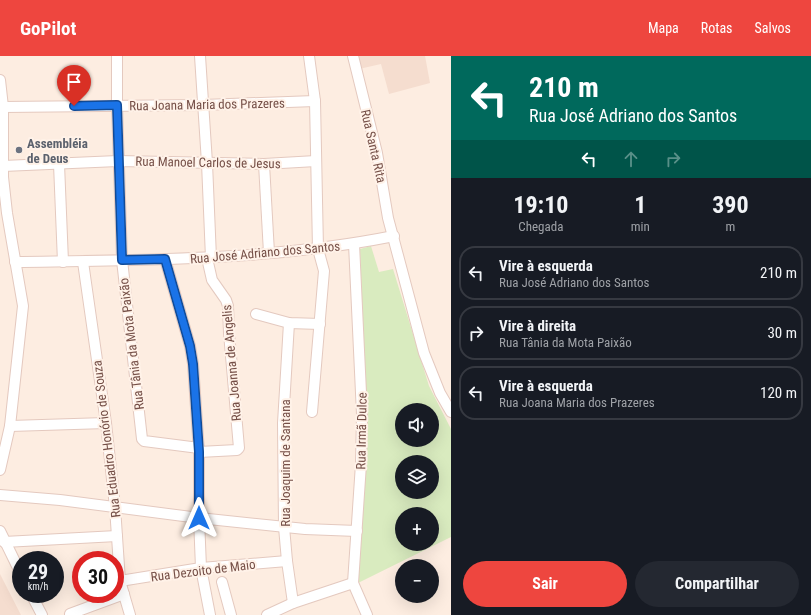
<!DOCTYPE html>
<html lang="pt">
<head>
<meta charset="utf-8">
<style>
  body { margin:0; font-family:"Roboto Condensed",sans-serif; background:#242831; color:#f1f3f6; height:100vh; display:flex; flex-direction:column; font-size:15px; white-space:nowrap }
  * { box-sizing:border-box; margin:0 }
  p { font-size:13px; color:#9ea1a6 }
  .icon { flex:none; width:22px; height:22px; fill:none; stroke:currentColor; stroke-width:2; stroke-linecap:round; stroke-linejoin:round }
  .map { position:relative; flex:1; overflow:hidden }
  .details { display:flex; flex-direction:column; background:#171b24; width:360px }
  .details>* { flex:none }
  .top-card { background:#00695c; color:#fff; overflow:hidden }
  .controls { position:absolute; left:395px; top:347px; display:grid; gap:8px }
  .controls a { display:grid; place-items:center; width:44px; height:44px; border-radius:50%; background:#171b24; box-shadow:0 4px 16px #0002; font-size:20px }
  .speed { position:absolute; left:12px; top:495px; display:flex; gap:8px; font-size:20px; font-weight:700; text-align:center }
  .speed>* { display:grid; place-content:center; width:52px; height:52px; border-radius:50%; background:#171b24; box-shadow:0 4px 16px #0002; line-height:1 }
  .speed small { font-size:10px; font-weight:400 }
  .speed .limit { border:6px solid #d22; background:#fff; color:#111 }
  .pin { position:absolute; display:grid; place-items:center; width:34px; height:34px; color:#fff; margin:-41px -17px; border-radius:50% 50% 50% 0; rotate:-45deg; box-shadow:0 0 4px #0007 }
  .pin .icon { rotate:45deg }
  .me { position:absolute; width:44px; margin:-22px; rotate:0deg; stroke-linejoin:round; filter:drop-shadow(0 0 3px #0008) }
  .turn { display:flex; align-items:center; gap:14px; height:84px; padding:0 12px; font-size:18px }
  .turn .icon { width:52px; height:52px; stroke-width:2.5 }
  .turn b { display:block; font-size:28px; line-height:34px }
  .lanes { display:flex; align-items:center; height:38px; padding:0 12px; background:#0003; justify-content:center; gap:20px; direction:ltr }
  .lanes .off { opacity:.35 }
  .eta { display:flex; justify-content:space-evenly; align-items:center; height:68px; text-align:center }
  .eta b { font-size:24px; font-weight:700; line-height:28px }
  .primary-button { display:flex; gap:8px; margin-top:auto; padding:8px 12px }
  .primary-button a { flex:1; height:46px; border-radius:24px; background:#ee463f; color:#fff; font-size:16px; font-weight:700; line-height:46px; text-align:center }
  .primary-button a+a { background:#242831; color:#f1f3f6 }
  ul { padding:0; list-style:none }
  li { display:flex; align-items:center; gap:12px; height:54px; margin:0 8px 6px; padding:0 4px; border:2px solid #363941; border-radius:16px }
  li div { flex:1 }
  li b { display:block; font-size:15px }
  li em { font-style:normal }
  header { display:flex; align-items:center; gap:24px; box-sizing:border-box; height:56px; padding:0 20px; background:#ee463f; color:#fff }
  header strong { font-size:19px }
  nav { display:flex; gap:22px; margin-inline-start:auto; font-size:14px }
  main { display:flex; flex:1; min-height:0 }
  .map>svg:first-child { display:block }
  .residential { fill:#f5ddcf }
  .green { fill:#d9ebbf; fill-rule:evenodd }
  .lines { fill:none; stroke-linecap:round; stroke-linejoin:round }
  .minor-casing { stroke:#e4c9bf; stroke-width:12 }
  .minor { stroke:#fff; stroke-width:10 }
  .route-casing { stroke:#114b97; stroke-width:10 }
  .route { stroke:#1a73e8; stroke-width:7 }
  .worship-dot { fill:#6b7280; stroke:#fff2e8; stroke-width:1.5 }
  .labels { text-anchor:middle; stroke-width:4; stroke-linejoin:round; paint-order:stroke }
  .street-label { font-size:13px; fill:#754f47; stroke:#fff2e8 }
  .worship-label { font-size:13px; font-weight:bold; fill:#5b616d; stroke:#fff2e8; text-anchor:start }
</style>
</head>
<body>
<header>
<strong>GoPilot</strong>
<nav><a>Mapa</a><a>Rotas</a><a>Salvos</a></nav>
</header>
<main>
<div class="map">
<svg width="451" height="559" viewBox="0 0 451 559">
  <rect width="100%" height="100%" fill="#fdede1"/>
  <g class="residential">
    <path d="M356,0h69l5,27 -41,11 -8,-30 -22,5z"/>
    <path d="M0,518l21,41h-21z"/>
  </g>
  <path class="green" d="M371,190l8,26 14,-3 36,117 22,43v108l-93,46 6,-228 -4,-106zM402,354h30v30h-30zM402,406h30v30h-30zM402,458h30v30h-30z"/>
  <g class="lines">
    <g class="minor-casing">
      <g id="minor">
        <path d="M117,0v49l5,155 20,179 2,2 55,7"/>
        <path d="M200,0l7,107 4,95"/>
        <path d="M309,0l6,45 3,148 6,22 -12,141"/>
        <path d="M353,0l24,97 11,65 36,135 16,40 11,19"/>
        <path d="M0,24l3,27v70l4,36 16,93 -13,120 -10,44"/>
        <path d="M3,51l200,-2 112,-4"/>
        <path d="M59,108l4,98"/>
        <path d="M264,108l5,89"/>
        <path d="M3,110l115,-5 146,3 52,-3"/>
        <path d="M354,188l8,170 -1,50 -8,119 14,32"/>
        <path d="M165,203l25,87 3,18 6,88v66l2,50 9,47"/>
        <path d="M15,206c127,-2 254,-1 379,-26"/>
        <path d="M83,206l23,161 9,84 5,74 10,34"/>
        <path d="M256,258l33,9 31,1"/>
        <path d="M289,267l-6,100 1,104 3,34 6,42"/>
        <path d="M10,370l96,-3"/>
        <path d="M199,396l38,-2 2,-2 -10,-115 -1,-27 -2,-6 -14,-20 -5,-22"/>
        <path d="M0,439l60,5 139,18 106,11 52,2"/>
        <path d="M0,475l21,43"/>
        <path d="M4,486l113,-6"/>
        <path d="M120,525l81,-13 86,-7"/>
        <path d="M222,526l9,33"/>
        <path d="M31,538l11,21"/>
        <path d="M70,558l54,-20"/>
        <path d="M267,559l26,-12 60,-20"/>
      </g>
    </g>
    <use href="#minor" class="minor"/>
  </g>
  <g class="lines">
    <g class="route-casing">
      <path id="route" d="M74,50l43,-1 5,155 43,-1 25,87 3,18 6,88v66"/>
    </g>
    <use href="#route" class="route"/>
  </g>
  <circle class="worship-dot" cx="19" cy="94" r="4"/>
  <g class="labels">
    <g class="street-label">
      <text transform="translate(207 48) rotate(-1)" y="5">Rua Joana Maria dos Prazeres</text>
      <text transform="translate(374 90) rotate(77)" y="5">Rua Santa Rita</text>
      <text transform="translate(208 106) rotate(1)" y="5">Rua Manoel Carlos de Jesus</text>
      <text transform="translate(265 196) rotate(-5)" y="5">Rua José Adriano dos Santos</text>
      <text transform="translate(131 288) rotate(-97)" y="5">Rua Tânia da Mota Paixão</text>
      <text transform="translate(231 307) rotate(-95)" y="5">Rua Joanna de Angelis</text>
      <text transform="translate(361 375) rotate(-89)" y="5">Rua Irmã Dulce</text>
      <text transform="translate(106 383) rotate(-97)" y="5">Rua Eduadro Honório de Souza</text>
      <text transform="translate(285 407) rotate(-90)" y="5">Rua Joaquim de Santana</text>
      <text transform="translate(203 514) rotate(-7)" y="5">Rua Dezoito de Maio</text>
    </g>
    <g class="worship-label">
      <text x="27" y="92">Assembléia<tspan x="27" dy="15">de Deus</tspan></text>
    </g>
  </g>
</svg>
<div class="controls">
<a><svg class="icon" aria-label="sound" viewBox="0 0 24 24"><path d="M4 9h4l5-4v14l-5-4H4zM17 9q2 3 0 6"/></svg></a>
<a><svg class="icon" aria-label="layers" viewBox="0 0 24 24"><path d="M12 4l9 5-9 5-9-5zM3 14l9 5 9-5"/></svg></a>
<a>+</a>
<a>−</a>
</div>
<div class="speed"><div>29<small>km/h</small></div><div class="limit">30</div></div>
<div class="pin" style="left:74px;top:50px;background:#d93025"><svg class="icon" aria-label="arrive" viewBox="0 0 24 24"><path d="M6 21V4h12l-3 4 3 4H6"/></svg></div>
<svg class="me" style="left:199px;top:462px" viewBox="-20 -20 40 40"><path d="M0-17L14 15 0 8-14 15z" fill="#1a73e8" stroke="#fff" stroke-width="4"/></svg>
</div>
<section class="details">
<div class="top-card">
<div class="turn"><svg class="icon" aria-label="left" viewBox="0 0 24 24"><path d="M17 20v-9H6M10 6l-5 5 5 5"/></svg><div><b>210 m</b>Rua José Adriano dos Santos</div></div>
<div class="lanes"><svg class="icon" aria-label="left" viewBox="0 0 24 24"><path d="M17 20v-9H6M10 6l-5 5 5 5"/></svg><svg class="icon off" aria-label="ahead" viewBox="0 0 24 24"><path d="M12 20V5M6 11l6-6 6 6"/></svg><svg class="icon off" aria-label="right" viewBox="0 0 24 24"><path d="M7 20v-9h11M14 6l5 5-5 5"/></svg></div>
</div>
<div class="eta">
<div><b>19:10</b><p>Chegada</p></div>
<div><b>1</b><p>min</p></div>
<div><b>390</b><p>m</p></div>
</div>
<ul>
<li><svg class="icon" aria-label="left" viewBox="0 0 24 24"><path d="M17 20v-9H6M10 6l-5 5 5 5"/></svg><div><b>Vire à esquerda</b><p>Rua José Adriano dos Santos</p></div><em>210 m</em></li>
<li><svg class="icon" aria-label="right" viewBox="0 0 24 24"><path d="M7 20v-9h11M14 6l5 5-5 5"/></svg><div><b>Vire à direita</b><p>Rua Tânia da Mota Paixão</p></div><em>30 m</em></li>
<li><svg class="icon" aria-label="left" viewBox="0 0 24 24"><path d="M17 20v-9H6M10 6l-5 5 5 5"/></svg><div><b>Vire à esquerda</b><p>Rua Joana Maria dos Prazeres</p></div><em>120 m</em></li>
</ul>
<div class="primary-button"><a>Sair</a><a>Compartilhar</a></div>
</section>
</main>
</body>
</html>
